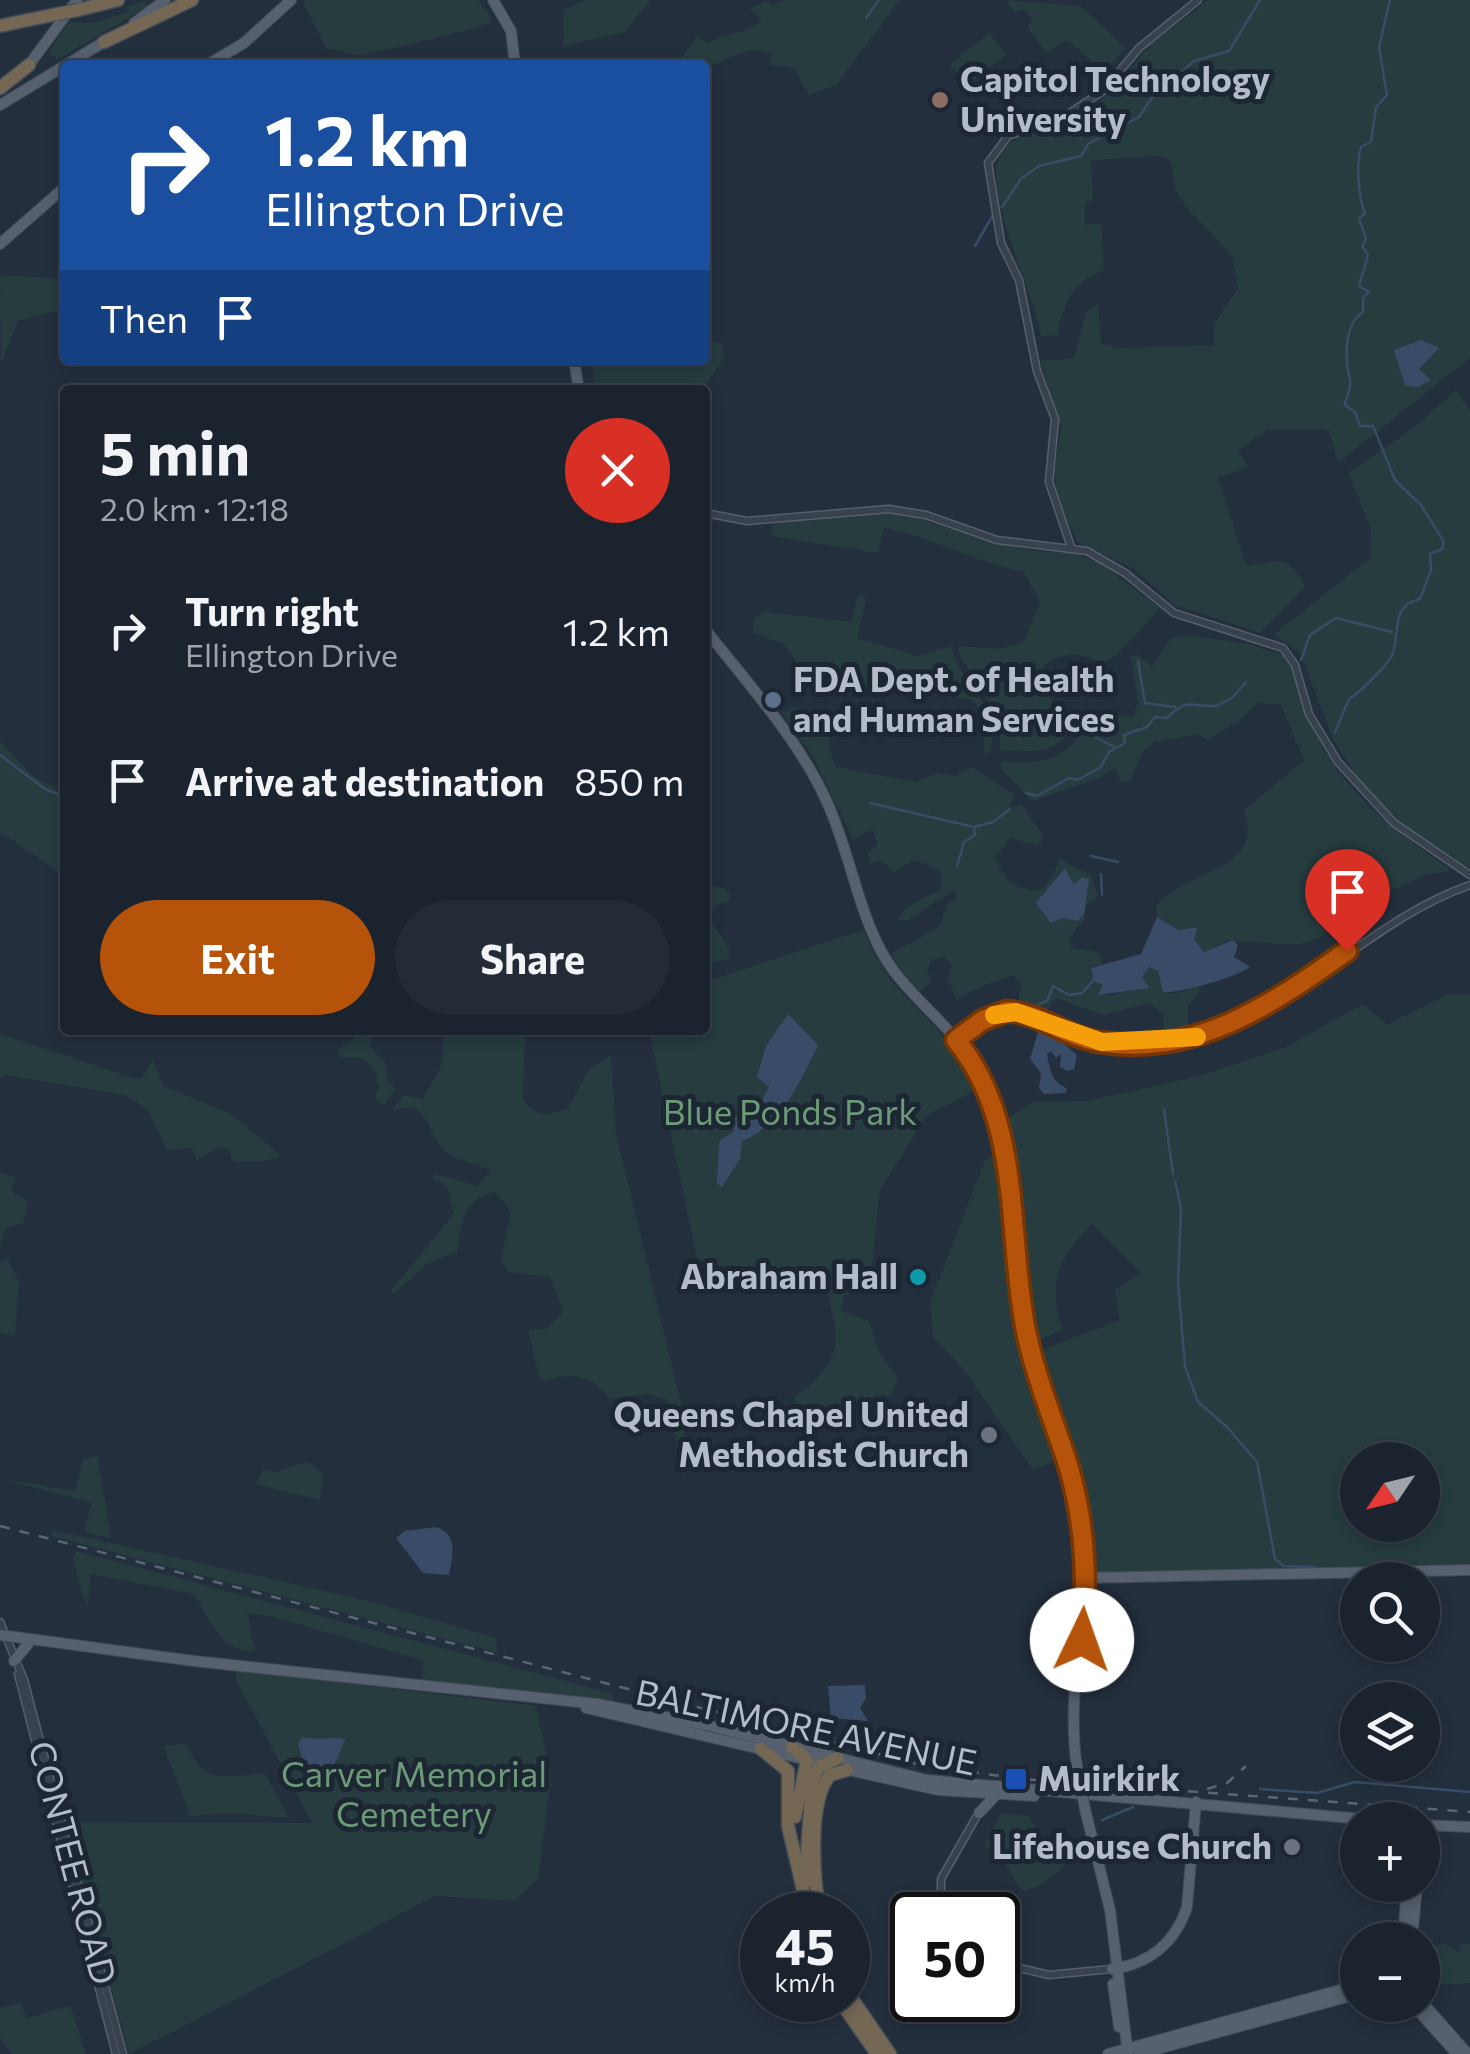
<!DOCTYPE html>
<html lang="en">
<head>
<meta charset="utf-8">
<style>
  body { margin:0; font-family:Commissioner,sans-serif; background:#242b36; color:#f1f3f6; height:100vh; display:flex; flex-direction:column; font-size:38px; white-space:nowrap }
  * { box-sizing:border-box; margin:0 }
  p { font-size:32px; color:#a0a4aa }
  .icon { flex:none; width:55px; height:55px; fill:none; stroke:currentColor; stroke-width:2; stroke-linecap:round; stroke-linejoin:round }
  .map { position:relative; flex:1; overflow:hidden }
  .side { position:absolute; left:60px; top:385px; width:650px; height:650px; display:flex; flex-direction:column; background:#1b232e; border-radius:10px; box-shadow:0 5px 15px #0003,0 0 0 2px #39404a }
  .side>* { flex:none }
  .banner { position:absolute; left:60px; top:60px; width:650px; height:305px; border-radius:10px; box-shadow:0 5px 15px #0003,0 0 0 2px #39404a; background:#1a4fa0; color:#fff; overflow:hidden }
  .needle { width:65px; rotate:235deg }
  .controls { position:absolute; left:1340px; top:1442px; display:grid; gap:20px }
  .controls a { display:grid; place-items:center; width:100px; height:100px; border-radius:50%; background:#1b232e; box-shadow:0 5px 15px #0003,0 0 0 2px #39404a; font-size:50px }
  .speed { position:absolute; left:740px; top:1892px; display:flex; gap:20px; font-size:50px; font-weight:700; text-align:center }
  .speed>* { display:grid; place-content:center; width:130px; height:130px; border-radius:50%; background:#1b232e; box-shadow:0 5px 15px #0003,0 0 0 2px #39404a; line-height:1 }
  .speed small { font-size:25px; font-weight:400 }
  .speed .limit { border:5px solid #111; border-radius:15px; background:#fff; color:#111 }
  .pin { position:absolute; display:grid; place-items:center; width:85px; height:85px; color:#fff; margin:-102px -42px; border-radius:50% 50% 50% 0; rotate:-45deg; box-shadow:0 0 10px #0007 }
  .pin .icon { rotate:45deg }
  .me { position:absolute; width:110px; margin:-55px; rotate:3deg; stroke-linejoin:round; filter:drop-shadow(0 0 8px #0008) }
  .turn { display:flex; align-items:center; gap:35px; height:210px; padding:0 40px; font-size:45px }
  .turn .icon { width:130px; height:130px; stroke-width:2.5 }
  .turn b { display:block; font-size:70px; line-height:85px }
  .then { display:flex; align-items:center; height:95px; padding:0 40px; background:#0003; gap:20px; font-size:38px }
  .round { display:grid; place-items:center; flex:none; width:105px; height:105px; border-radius:52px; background:#242b36 }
  .head { display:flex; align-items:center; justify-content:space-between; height:170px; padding:0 40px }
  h1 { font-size:60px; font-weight:700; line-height:75px }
  .cta { display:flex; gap:20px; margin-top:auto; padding:20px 40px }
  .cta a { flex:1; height:115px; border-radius:60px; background:#b45309; color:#fff; font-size:40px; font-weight:700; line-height:115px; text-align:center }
  .cta a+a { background:#242b36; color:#f1f3f6 }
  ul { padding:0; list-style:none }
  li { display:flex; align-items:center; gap:30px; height:150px; padding:0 40px }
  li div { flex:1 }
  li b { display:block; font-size:38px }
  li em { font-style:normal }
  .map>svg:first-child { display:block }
  .green { fill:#263c3f; fill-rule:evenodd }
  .water { fill:#394c67 }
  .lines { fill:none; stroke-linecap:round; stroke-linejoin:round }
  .stream { stroke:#394c67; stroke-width:2.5 }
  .minor-casing { stroke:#565f6c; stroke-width:9 }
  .major-casing { stroke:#414a57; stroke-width:12 }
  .highway-casing { stroke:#434c59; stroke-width:15 }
  .minor { stroke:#38414e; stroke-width:6 }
  .major { stroke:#56606e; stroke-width:10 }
  .highway { stroke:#746855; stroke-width:12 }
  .rail { stroke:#5a6575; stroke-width:2.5; stroke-dasharray:10 10; stroke-linecap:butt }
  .major-bridge-casing { stroke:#414a57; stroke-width:12; stroke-linecap:butt }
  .highway-bridge-casing { stroke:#434c59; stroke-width:15; stroke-linecap:butt }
  .major-bridge { stroke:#56606e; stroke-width:10 }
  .highway-bridge { stroke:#746855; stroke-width:12 }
  .route-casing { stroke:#753606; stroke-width:25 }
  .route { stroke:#b45309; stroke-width:18 }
  .slow { stroke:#f59e0b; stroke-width:18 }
  .education-dot { fill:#8d6e63; stroke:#1d2633; stroke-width:4 }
  .service-dot { fill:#5c6f8a; stroke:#1d2633; stroke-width:4 }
  .culture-dot { fill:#0f9aa8; stroke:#1d2633; stroke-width:4 }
  .worship-dot { fill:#6b7280; stroke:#1d2633; stroke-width:4 }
  .transit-dot { fill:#1a4fb4; stroke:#1d2633; stroke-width:4 }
  .labels { text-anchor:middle; stroke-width:10; stroke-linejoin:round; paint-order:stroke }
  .poi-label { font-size:35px; font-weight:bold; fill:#b4bcc9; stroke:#1d2633; text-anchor:start }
  .park-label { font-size:35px; fill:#6b9a76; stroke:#1d2633 }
  .street-label { font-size:35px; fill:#b4bcc9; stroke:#1d2633 }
</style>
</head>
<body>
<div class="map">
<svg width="1470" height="2054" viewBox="0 0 1470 2054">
  <rect width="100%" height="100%" fill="#242f3e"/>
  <g class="green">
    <path d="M305,0h173l13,16 -2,7 -13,5 -116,28 -34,-8 -23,-45z"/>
    <path d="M585,0h65l-25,32 -62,14 1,-36z"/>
    <path d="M785,0h115l-64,85 -27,10 -15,-27 -24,-3 1,-12c-32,-9 -38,8 -64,14 -3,0 -22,-2 -31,-2l21,-29 11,8c17,-13 36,-9 54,-23l-12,-12 15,-8 8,3z"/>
    <path d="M1005,0l76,6 45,42 -22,24 -36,-32 -22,13 -19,-26 6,-8 -10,-10 -8,4z"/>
    <path d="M1207,0h263v358l-131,104 -10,-31 -8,-2 -54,1 -29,20 10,17 -30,11 29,88c31,-6 43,-11 58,21l-45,46 -85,-28 -40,-36 -58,-27 -20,-45 -3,-25 7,-43 -19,-62 -1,-6 33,-3 12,-46 12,-8 3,39 16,5 97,-3v-21l24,-36 -6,-33 -45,-46 -12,-20 -4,-28 -11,-5 -69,4 2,41 -8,1v23l16,-1 3,46c-32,13 -41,31 -46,65l-17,1c-10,-49 -44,-116 -45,-162 0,-10 4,-21 11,-28 24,-22 62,-22 89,-42 23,-17 36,-42 57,-61 18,-16 37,-26 54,-43z"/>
    <path d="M144,1l4,5 -91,54 -8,-8 20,-30 25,1 34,-11 -1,-5z"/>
    <path d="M989,33l17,22 -39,30 -17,-21z"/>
    <path d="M0,275l65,4v29l-47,13 -17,42z"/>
    <path d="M705,338l17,6 2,14 -22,32h-108l-1,-30h112z"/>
    <path d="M1456,390l14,21v457l-68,-44 -43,-44 -25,-39 -34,-88 -26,-19 96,-76 1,-30 -23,-55 64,-44z"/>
    <path d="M859,514h47l67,22 63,15 36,2 28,10 60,45 -45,49 -14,6c-21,-12 -38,-12 -58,4l12,51 15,13c-16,24 -44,21 -70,19v-30l-41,-66v-8l42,3 22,-7 17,-40 -16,-30c-49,-10 -90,-34 -140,-44l-6,25 -106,-17 1,-13z"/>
    <path d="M858,594l8,3 -9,41 61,18 33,-10 7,20 37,54 -5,33h-7c4,-14 -1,-44 -11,-54l-158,-14 -30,-41 -31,-11v-13l11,-8 88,10z"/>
    <path d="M1186,635l63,9 37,12c13,23 17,50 28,74 27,60 82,103 135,138l-2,4 -20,2 -70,33 -36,30 -23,8 -70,-5 -23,12 -11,-13 2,-12 -18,3 -21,-13 -1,-10c25,-37 111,-35 88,-97l60,-50 -23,-56 -23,-1 -19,18 -32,19 -10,-6 -42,8 -13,10 -11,29 -11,1 -4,-12h-6l-10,8 -68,23 -32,-33 2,-7c51,5 70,-5 90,-51l41,7 5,-15 -7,-46 7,-1 14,11 18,-27z"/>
    <path d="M794,707l40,5 -5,37 7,18 80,15 21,-9 18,3 16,-9 41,26 3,3 -5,11 12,-2 22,32 -6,9 -28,-8 -15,19c8,23 21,34 45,33l9,-8 11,-23 31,16 8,22 -13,8 -2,15 -15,19 2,9 28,4 3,11 -8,3 -4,8 13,11 2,11 43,-9 -6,-10 7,-10 9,4 6,21 12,2 24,-10 -1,10 -11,12v28l-23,2 -2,-23 -15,-10 -45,12 -47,-17 -15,20 -23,-12 3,-23 -9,-8c-19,8 -35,12 -55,24l-10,-20 5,-14 -9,-8 -11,2 -5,11 5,10 -14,13 -28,-39 50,-28 8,-23 9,-4 -3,-9 -49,32 -8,-2 10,-13 34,-18v-18l-25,-11 -22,12 -14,-12 -10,3 -2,-11 10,-7 -5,-15 -20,9 -41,-84 -30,-42z"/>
    <path d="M0,742l33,34 32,17v72l-7,6 -58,-39z"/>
    <path d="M705,884l21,5 5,10 -18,8 -4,11 21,32 -1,8 -24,8z"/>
    <path d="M863,930c8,17 16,34 27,49 29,37 74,64 83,113l-47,24 -47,76 -7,80 -7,17 -21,6 -3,16 28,10 12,34 17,23 -8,18c-26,-4 -53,22 -79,29l-18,-27c51,-39 49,-54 32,-114l-22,-9 -32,7v11l-27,-5 -40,3 -55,-261h56v-48z"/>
    <path d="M1470,994v575l-386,9 -3,-45 -50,-179 89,-34 -5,-31 26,-16 -49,-49c-35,37 -44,55 -30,106l-29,13 -13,-150 -15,-73 27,-18 56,-1 107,-24 89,-29 79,-44 24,21 58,-30zM1358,1460h64v65h-64z"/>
    <path d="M355,1030h17l-2,17 16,17 2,17 7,8 -11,16 -10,-8 6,-10 -5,-7 3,-7 -16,-16 -22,1 -3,-7 21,-16z"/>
    <path d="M444,1030h81l-2,69c14,19 25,18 45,9l21,-39 22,-13 5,78 64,265 10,72 -6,3 -17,-74 -18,-6 -39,5c-20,-27 -39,-25 -70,-18l-12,-51 19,-1 16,-18 -13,-34 -41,-5 -8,-13 10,-47 -16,-20c-32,7 -34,31 -38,59l-31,14 -33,29 -2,-3 63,-78 -7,-26 -14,-9 2,-4 43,12 13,-16c-14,-6 -40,-10 -50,-23 -16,-21 -13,-47 -48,-37l10,-15 20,4 18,-33z"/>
    <path d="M0,1034l133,44h9l11,-18 10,26 68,28 49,41 -13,6 -33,1 -5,-13 -11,-2 -21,13 -5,-12 -25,2 -19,-40 -23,-15 -119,-20 -6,3z"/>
    <path d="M999,1149l15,92 7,90 10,42 -6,5 19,35 13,41 -3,7 -21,9 -66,-96 -34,-37 -3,-34 55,-143z"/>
    <path d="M0,1172l17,6 -7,12 18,12 -5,22 -16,3 -7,19z"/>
    <path d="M7,1259l12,22 -4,55 -15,-4v-71z"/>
    <path d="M97,1455l14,83 -27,-6 8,-29 -90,-24 73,12 8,-31z"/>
    <path d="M308,1462l15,13 -3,25 -65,-16 9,-15 11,3z"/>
    <path d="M53,1530l324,73 118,35 3,15 -447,-117z"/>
    <path d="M76,1551l538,143 -2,7 -189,-21 -1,-20 -155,-45 -20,-1 8,37c-32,4 -47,-34 -61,-57l-103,-20 -4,34 -14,-47z"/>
    <path d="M236,1670l300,36 15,71 -13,102 -24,22 -78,-5 -307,158 -63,-232 246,1 -76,-143z"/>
    <path d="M187,1744c17,43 40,32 78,29l24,45 -57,-5 -42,3 -26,-70z"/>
    <path d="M1001,1813l28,3 11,20 21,4 8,17c-6,14 -32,35 -48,33l-23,-38 -14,-6z"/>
    <path d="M1444,1943l15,9 2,-9 9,1v39l-47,2v-34z"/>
    <path d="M21,2003l5,15 44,-12 16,48h-74l-12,-16v-30z"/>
  </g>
  <g class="water">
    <path d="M1421,340l18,8 -20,21 12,11 -13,7 -13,-1 -11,-36z"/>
    <path d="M1065,868l9,17 8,-8 7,2 -5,35 -6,7 -16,-3 -11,5 -15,-20z"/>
    <path d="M1157,917l21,13 20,-3 -4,12 10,13 29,-12 5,5 -4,12 16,10c-12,10 -73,27 -87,25l-5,-21 -9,-4 -7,10 7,11 -51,7 5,-10 -10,-4 -2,-13 50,-14z"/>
    <path d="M788,1014l30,31c-18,37 -37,80 -76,96l-2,18 -18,28 -5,-3 2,-42 15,-11 -5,-16 23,5 17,-33 -12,-10 9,-31z"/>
    <path d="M1038,1032l19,6 20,17 -3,14 -7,2 -7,-4 1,-13 -5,4 -5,-7 -4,3c3,14 4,29 20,34l-1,5 -22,1 -5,-6 2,-15 -11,-14z"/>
    <path d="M436,1527c22,7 17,29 13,48l-26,-2 -27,-35 9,-7z"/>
    <path d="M865,1685l1,13 -6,10 8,13 -37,-3 -3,-32z"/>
    <path d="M302,1737c16,4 36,-1 43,3l-16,37 -9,-1 -2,-7 -3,7 -9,-5 -8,-27z"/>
  </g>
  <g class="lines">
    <g class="stream">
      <path d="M866,18l13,-18"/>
      <path d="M1002,207l19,-28 18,-13 42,-10 7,-12 51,-27 12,-18 43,-38 35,-10 31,-51"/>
      <path d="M975,246l18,-31"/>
      <path d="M1301,660l9,-25 26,-17 56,14"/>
      <path d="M1138,661l7,42 30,4"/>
      <path d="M1086,732l28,15"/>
      <path d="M1335,732l14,-33c9,-5 39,-34 43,-44 9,-20 -3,-50 28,-56l11,-29 -1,-16 12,-5 2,-7 -23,-37 -26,-25 -22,-54h-13l-5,-14 -10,-7c1,-8 7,-18 5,-25 -5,-20 -7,-55 13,-68v-14l6,-6 -10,-6 9,-31 -6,-9 4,-7 -7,-21 6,-4c-7,-19 -9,-49 -4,-67l10,-5 5,-35 11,-12 -8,-48 11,-47"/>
      <path d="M0,755l45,34 20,8"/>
      <path d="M1026,793l11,3 32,-18 8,2 23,-12 9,-16 16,-9 -1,-8 23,-8 8,-10 12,1c21,-21 23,-11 49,-12l16,-8 14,-16"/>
      <path d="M870,803l104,24"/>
      <path d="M1091,856l27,6"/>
      <path d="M957,866l7,-24 11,-7 -1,-8 19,-5 17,-13"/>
      <path d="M1101,874l1,21"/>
      <path d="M1039,1004l8,-3 6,-15 16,9 13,-2 11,-12"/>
      <path d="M1164,1109l9,65"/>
      <path d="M1175,1181l6,28 -3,73 7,85 13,35 29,25 30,35 18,97 9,7 30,1"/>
      <path d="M1260,1789l57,4 38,-11 115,10"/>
      <path d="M1102,1820l31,-13"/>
    </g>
    <g class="minor-casing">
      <g id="minor">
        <path d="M705,513l42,8 142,-12 37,6 71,25 90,11 38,22 49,40 109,35 12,17 14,49 29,48 56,61 76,52"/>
        <path d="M1071,547l-22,-65 6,-63 -18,-48 -18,-91 -18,-37 -13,-80 20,-27 60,-22 35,-23 36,-43 59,-48"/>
        <path d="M957,1039l50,-28c44,3 69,32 124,32 25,0 52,0 75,-8 98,-32 167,-116 264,-150"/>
        <path d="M0,1622l24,58 99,374"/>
        <path d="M18,1674l98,380"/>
        <path d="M941,1915v-36l37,-65"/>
        <path d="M998,1963l51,12 62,-6"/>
      </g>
    </g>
    <g class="major-casing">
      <g id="major">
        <path d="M493,0l18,31 4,34"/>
        <path d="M134,23l31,-23"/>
        <path d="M207,65l37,-22 47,-43"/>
        <path d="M26,69l51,-69"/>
        <path d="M0,105l107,-65"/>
        <path d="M0,244l65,-57"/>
        <path d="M574,360l5,30"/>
        <path d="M705,629c43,55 93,109 122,173 21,46 29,98 51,143 24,51 79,80 102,131 41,93 32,193 53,290 12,57 41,108 48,167 9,79 -16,156 -4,234"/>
        <path d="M1084,1578l386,-8"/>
        <path d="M0,1635l194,26 403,43 109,21 221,55 447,40"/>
        <path d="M14,1661l14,-17"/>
        <path d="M586,1708l242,57"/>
        <path d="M844,1769l94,21 96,6"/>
        <path d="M1085,1809l25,101 18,144"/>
        <path d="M979,1813l16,-17"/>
        <path d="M1422,1825l48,2"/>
        <path d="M1403,1940l4,-55"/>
        <path d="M1412,1940l5,-55"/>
        <path d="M1112,1969c37,-5 63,-26 75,-62l9,-105"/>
        <path d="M1113,1984l6,43"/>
        <path d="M1422,2002l46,52"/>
        <path d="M1413,2005l44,49"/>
        <path d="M1108,2054l250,-69"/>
        <path d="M1139,2054l219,-60"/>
      </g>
    </g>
    <g class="highway-casing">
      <g id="highway">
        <path d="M78,10l40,-10"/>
        <path d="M0,26l57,-12"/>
        <path d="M104,42l88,-42"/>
        <path d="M0,88l29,-23"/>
        <path d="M792,1747l15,13 -12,57"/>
        <path d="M761,1749l27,22v55l21,89"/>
        <path d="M805,1882l7,-101 7,-14 19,-9"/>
        <path d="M820,1915c-6,-34 -13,-113 10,-140l17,-5"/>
        <path d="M848,1993l42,61"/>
        <path d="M839,2000l38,54"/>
      </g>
    </g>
    <use href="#minor" class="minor"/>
    <use href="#major" class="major"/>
    <use href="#highway" class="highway"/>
    <g class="rail">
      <path d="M0,1526l921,239 101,14 448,33"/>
      <path d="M1207,1789l20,-6 19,-17"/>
    </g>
    <g class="major-bridge-casing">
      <path id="major-bridge" d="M1077,1767l8,42"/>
    </g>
    <g class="highway-bridge-casing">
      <path id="highway-bridge" d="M57,14l21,-4"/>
    </g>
    <use href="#major-bridge" class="major-bridge"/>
    <use href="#highway-bridge" class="highway-bridge"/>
  </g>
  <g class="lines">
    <g class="route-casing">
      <path id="route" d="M1082,1640c6,-58 3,-119 -14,-175 -15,-47 -34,-91 -43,-139 -18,-96 -3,-205 -69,-286l27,-20 24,-9c31,2 57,24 87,30 98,19 177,-36 253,-90"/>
    </g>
    <use href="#route" class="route"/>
    <path class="slow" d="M994,1015l22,-3 86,30 95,-5"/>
  </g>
  <circle class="education-dot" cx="940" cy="100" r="10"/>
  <circle class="service-dot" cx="773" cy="700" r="10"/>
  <circle class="culture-dot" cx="918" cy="1277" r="10"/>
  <g class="worship-dot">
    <circle cx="989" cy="1435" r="10"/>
    <circle cx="1292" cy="1847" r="10"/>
  </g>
  <rect class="transit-dot" x="1004" y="1767" width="24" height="24" rx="5"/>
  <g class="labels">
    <g class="poi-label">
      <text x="960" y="92">Capitol Technology<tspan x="960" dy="40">University</tspan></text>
      <text x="793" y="692">FDA Dept. of Health<tspan x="793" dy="40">and Human Services</tspan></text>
      <text x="898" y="1289" text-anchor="end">Abraham Hall</text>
      <text x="969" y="1427" text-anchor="end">Queens Chapel United<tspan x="969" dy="40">Methodist Church</tspan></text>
      <text x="1038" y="1791">Muirkirk</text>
      <text x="1272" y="1859" text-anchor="end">Lifehouse Church</text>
    </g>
    <g class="park-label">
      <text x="790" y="1125">Blue Ponds Park</text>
      <text x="414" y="1787">Carver Memorial<tspan x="414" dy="40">Cemetery</tspan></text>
    </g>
    <g class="street-label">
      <text transform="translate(806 1728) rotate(12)" y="12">BALTIMORE AVENUE</text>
      <text transform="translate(72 1863) rotate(75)" y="12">CONTEE ROAD</text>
    </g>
  </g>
</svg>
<div class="controls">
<a><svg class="needle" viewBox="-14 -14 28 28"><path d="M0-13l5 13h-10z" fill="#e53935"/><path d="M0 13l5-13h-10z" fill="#a0a4aa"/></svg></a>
<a><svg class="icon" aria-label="search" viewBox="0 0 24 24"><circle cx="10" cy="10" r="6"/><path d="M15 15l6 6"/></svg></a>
<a><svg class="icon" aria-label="layers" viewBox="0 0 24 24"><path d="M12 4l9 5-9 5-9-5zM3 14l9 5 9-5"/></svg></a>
<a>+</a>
<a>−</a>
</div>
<div class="speed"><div>45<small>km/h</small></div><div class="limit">50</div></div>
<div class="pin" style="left:1347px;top:951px;background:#d93025"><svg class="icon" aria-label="arrive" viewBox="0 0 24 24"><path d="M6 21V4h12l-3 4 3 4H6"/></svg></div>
<svg class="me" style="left:1082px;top:1640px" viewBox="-20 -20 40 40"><circle r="19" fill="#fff"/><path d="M0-13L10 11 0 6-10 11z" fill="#b45309"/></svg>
<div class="banner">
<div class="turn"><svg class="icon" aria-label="right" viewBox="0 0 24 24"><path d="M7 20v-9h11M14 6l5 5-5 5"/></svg><div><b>1.2 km</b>Ellington Drive</div></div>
<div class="then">Then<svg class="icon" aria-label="arrive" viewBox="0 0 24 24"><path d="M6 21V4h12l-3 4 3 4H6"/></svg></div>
</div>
<section class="side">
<div class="head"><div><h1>5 min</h1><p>2.0 km · 12:18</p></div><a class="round" style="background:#d93025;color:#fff"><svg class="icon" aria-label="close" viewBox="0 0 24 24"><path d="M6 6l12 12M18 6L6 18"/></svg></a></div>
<ul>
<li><svg class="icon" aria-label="right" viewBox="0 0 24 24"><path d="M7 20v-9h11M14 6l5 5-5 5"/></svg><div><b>Turn right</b><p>Ellington Drive</p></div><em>1.2 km</em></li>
<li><svg class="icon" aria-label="arrive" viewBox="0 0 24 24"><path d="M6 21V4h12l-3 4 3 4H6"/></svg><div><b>Arrive at destination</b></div><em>850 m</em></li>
</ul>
<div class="cta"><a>Exit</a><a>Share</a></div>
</section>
</div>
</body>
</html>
